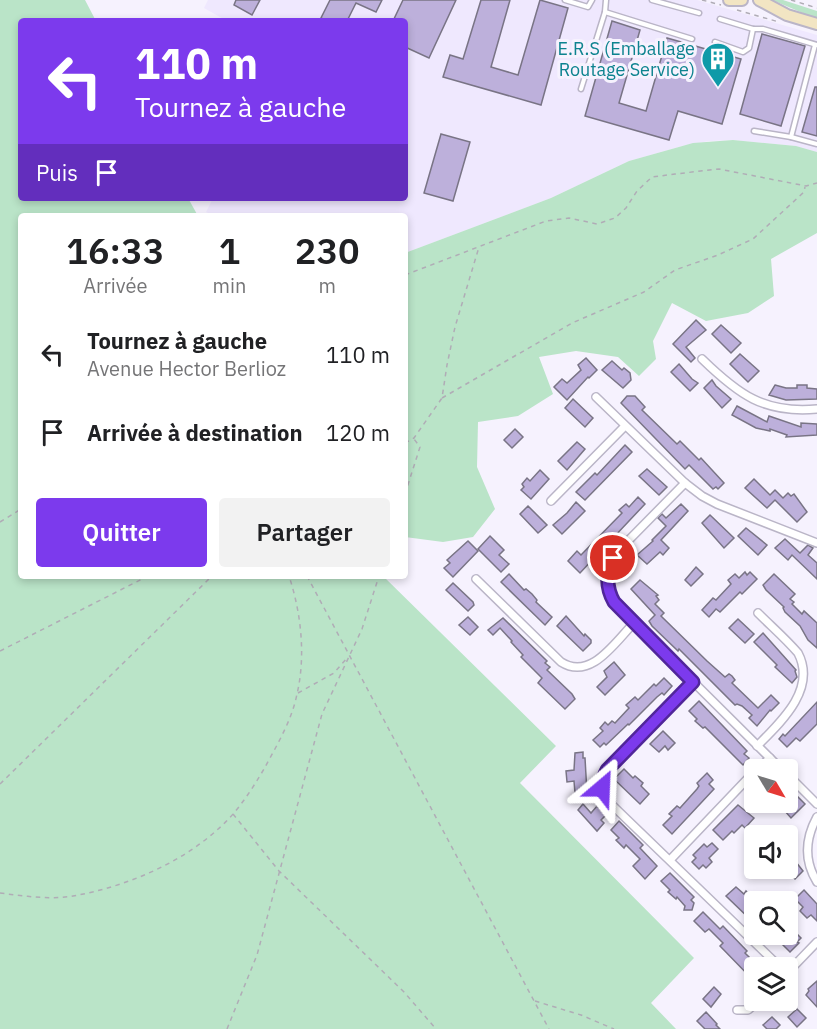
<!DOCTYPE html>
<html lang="fr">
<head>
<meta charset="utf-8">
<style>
  body { margin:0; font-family:"IBM Plex Sans",sans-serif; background:#f2f2f2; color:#202124; height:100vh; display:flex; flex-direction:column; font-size:22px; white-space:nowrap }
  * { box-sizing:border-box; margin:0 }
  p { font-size:20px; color:#757577 }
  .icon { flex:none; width:33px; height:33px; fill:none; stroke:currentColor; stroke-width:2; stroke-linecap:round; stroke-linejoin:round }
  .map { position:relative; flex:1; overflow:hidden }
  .panel { position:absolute; left:18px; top:213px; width:390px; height:366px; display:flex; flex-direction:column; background:#fff; border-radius:6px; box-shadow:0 3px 9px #0003 }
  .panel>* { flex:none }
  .guide { position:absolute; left:18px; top:18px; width:390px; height:183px; border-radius:6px; box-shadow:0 3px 9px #0003; background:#7c3aed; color:#fff; overflow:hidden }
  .needle { width:39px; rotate:128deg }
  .controls { position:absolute; left:744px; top:759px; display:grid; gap:12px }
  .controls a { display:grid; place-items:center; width:54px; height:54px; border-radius:6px; background:#fff; box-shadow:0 3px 9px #0003; font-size:30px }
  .pin { position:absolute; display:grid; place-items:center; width:51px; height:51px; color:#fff; margin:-26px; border:3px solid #fff; border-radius:50%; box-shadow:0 2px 6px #0007 }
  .me { position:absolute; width:66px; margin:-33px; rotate:26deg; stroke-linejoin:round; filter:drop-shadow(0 0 4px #0008) }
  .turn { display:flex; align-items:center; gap:21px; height:126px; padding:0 18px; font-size:27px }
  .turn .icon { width:78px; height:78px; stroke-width:2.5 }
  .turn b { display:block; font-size:42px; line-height:51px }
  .then { display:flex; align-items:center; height:57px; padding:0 18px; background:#0003; gap:12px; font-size:22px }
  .eta { display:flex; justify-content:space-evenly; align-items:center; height:102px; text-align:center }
  .eta b { font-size:36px; font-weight:600; line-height:42px }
  .cta { display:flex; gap:12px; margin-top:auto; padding:12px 18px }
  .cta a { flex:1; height:69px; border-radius:6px; background:#7c3aed; color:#fff; font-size:24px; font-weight:600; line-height:69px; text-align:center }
  .cta a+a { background:#f2f2f2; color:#202124 }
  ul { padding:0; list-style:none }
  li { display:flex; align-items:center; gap:18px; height:78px; padding:0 18px }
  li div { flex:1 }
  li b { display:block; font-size:22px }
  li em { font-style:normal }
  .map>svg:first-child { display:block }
  .built { fill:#efe8fe }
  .green { fill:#bae4c8 }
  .building { fill:#bdb0db; stroke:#797485; stroke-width:1.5 }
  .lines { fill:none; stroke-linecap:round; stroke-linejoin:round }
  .lane-casing { stroke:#bab5c7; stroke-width:7 }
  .street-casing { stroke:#bab5c7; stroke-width:10 }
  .secondary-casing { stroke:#bab5c7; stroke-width:14 }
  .path { stroke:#b0acb6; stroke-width:1.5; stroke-dasharray:4.5 4.5; stroke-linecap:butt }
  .lane { stroke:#fff; stroke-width:4 }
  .street { stroke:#fff; stroke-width:7 }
  .secondary { stroke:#f2e5c3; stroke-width:10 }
  .route-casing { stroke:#51269a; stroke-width:15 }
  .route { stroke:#7c3aed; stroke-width:10 }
  .labels { text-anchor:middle; stroke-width:6; stroke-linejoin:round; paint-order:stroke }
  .culture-label { font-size:18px; fill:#0d838f; stroke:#f6f2fe; text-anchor:end }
</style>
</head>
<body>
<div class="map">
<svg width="817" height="1029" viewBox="0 0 817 1029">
  <rect width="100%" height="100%" fill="#f6f2fe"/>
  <path class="built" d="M208,0h489l120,35v117l-21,-6 -63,-6 -24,1 -27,5 -53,15 -78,37 -146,55v-37h-191l-8,-4 7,-14h192v-177h-178l-23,-13z"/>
  <g class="green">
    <path d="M0,0h85l11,21h-75v177h167l10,18h-177v360h362l173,170 -36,37 174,175 -43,45 25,26h-676z"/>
    <path d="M772,0h11l34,11v8z"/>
    <path d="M733,140l63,6 21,6v81l-46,26 3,37 -26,17 -42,8 -34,-18 -19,38 3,18 -17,17 -21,-19 -42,-6 -37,6 14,37 -35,22 -40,6 -1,45 18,42 -22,28 -30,5 -38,-5v-284l146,-55 78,-37 64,-18z"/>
  </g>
  <g class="building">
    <path d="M236,0h24l-8,15 -18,-10z"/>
    <path d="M330,0h52l-6,12 -20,-9 -9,18h-20l-6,-3z"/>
    <path d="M403,0h53l-27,58 -24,-11v-26h-12z"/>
    <path d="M481,0h29l-19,67 27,8 22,-75 28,8 -27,97 -98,-28 7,-22 13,4z"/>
    <path d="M612,21l28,9 -21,73 27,8 21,-73 74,21 -19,65 -44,-13 -9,29 -84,-24z"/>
    <path d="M762,34l43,12 -24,80 -41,-12z"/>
    <path d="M815,87h2v49l-15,-4z"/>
    <path d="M441,134l29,8 -17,59 -29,-8z"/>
    <path d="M696,320l10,10 -20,17 9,11 -4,4 -18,-18z"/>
    <path d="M721,325l20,18 -10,10 -19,-19z"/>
    <path d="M740,354l19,17 -11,11 -18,-18z"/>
    <path d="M586,358l11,12 -8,8 -1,-1 -21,23 -13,-13 8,-8 5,4 14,-13 -3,-5z"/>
    <path d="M612,361l10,9 2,-2 6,5 1,7 -8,8 -21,-18z"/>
    <path d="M679,364l13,15 6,4 -8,8 -19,-19z"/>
    <path d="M712,380l4,6 15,13 -9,9 -18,-20z"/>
    <path d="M775,385l11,3h11v-3h10v3l10,1v10l-31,1 -17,-5z"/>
    <path d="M627,396h8l10,11 -3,3 35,34 3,-3 19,19 2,-2 23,25 -6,6 -2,-2 -3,2 -24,-24 -4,4 -64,-66z"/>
    <path d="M573,399l20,19 -8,9 -20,-19z"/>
    <path d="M737,406l30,16 2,-6 32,11v-4l16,1v11l-31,2 1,-2 -17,-6v2l-14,-3 -24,-13z"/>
    <path d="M515,429l8,8 -11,11 -8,-8z"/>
    <path d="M577,442l8,7 -18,21 -9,-9z"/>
    <path d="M625,445l7,7 -47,48 -9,-8 19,-19 2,2z"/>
    <path d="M647,469l20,18 -8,8 -20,-19z"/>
    <path d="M540,470l9,9 -18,20 -10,-9 3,-3 -2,-3 5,-6 3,3z"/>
    <path d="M754,479l16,16 5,-5 8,8 5,-5 3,3 3,-2 13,18 -10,10 -22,-22 -8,8 -22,-20z"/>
    <path d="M638,497l7,7 -65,69 -12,-12 9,-10 4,4 41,-42 -3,-3 7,-6 3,3z"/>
    <path d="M576,502l9,9 -23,23 -9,-9 14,-12z"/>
    <path d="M681,504l7,7 -27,29 8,8 -6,7 -3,-3 -13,12 -10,-9 16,-14 -1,-1 14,-14 -8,-8 4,-4 4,4z"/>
    <path d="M528,506l19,19 -9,8 -18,-19z"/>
    <path d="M710,515l24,23 -10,10 -22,-25z"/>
    <path d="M746,528l21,17 -9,10 -20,-19z"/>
    <path d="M490,536l14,14 -5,5 10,9 -8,8 -23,-23z"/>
    <path d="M785,539l15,14 8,-8 5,3 -5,7 9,8v16l-25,-24 -4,5 -13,-12z"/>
    <path d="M468,541l10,10 -25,26 -9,-9 6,-5 -3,-3z"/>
    <path d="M696,567l7,7 -12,12 -6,-6z"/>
    <path d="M745,572l2,3 3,-3 7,7 -15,15 -2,-2 -20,20 -4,-3 -7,8 -7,-7 11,-12 3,2 15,-16 -3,-4 7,-6 4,4z"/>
    <path d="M509,574l15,16 2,-1 6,5 5,6 -1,2 16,15 -7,8 -44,-43z"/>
    <path d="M774,574l21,20 -5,5 4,3 -2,2 10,10 2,-3 13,12v25l-9,-8 -8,-14 -15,-14 -2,-4 1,-1 -18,-17 -3,-5z"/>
    <path d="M640,580l18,15 -2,1 3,4 -4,4 9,9 -3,3 46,45 18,16 4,-3 3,2 3,4 -3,3 26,25 13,-13 8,8 -8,8 -1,-1 -13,16 -8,-8 3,-3 -10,-9 -5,-2 -2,1 -56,-56 -1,2 -26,-25 -3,-5 6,-6 -24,-26z"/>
    <path d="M453,583l20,19 1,3 -6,6 -22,-21z"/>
    <path d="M566,616l18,20 1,-2 6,6v3l-8,8 -26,-25z"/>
    <path d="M468,617l10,10 -8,8 -11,-10z"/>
    <path d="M503,618l44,43 -2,2 5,4 -3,3 25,24 3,5 -10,10 -27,-26 4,-5 -21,-21 2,-2 -12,-13 1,-1 -12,-13 -7,7 -5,-5z"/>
    <path d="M738,619l16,15 -9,9 -16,-15z"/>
    <path d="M763,633l33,37 -1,1 2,6 -5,6 -17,-16 2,-2 -23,-23z"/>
    <path d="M614,662l11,13 -20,20 -8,-8 10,-10 -3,-6z"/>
    <path d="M664,678l8,8 -8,9 -2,-2 -5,4 -28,28 -1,-1 -22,21 -2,-2 -4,4 -7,-7 10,-9 -3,-3 5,-6 3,3 4,-4 3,2 14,-15 -3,-3 9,-8 3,3 16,-16 2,2z"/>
    <path d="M699,701l48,50 -3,3 5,4 -6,7 -38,-38 -2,1 -8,-7 2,-2 -8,-8z"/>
    <path d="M817,702v22l-17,17 -4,-3 -9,9 -8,-8 4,-5 2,2z"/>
    <path d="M663,731l12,12 -7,7 -3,-4 -6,6 -9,-8z"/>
    <path d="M583,752v6h2l2,35h-12l-1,-12 -7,1 -1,-11 8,-1 1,-17z"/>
    <path d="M624,769l9,9 2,-2 8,7 -2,3 8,8 -9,10 -26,-25z"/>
    <path d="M707,773l6,7 -4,4 5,5 -42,45 -9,-9 9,-9 -3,-2 8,-8 3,2 17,-19 2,-3 -2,-3z"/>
    <path d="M788,787l17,17 -14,14 -14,-16h11z"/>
    <path d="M583,804l8,9 6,-7 9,9 -5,5 3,3 -7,8 -19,-21z"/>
    <path d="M738,805l16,13 -9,10 -3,-3 -8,8 -2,-2 -9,9 -10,-10z"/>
    <path d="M619,821l24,24 -3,3 17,18 -12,13 -12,-13 7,-7 -14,-14 -2,3 -8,-8 3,-2 -8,-8z"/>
    <path d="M712,843l6,6 -9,9 3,4 -6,6 -3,-3 -4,4 -7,-7 4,-4 -3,-3 11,-11 3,3z"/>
    <path d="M792,857l11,14 -8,8 -7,-7v-10z"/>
    <path d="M670,873l24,24 -3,3 3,3 -2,7h-8l1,-4 -8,-9 -1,2 -8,-7 2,-2 -9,-9z"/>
    <path d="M736,887l8,7 2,-3 8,9 -2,2 2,3v11l-3,4 -25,-24z"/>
    <path d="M804,890l13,14v17l-6,-6 -4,3 -7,-7 3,-4 -8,-8z"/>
    <path d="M703,912l17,17 3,-3 24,25 -2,2 15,15h-6v13l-34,-35 3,-3 -14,-14 -4,3 -11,-11z"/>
    <path d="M788,925l13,13 -4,4 2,1 -9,9 -9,-9 7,-7z"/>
    <path d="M817,981v26l-11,-12 3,-4 -1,-2z"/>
    <path d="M714,987l7,7 -10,13 -8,-8z"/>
    <path d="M797,1009l9,9 -9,9 -9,-10z"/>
    <path d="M706,1012l11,12 -1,1 4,4h-15l-8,-8z"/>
    <path d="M772,1017l8,8 -4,4h-9l-4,-4z"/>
  </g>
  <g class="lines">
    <g class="lane-casing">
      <g id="lane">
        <path d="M565,0l23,7 4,-7"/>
        <path d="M652,0l47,13"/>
        <path d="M605,12l87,27"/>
        <path d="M720,19l33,10h10l54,16"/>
        <path d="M715,42l28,10 6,-4 4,-19"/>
        <path d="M581,89l24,-77 1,-12"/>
        <path d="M754,131l37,6 26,7"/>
        <path d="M791,137l24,-92"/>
      </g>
    </g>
    <g class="street-casing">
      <g id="street">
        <path d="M702,359c36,35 62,55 115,50"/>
        <path d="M596,397l89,86 17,13 15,8 100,39"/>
        <path d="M685,483l-65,66 -10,17 -2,16 3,15 23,26 148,147"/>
        <path d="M551,501l74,-75"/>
        <path d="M476,579l85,83c30,19 54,-20 73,-39"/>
        <path d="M693,682l-86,88c-7,12 -5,23 4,34l170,164"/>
        <path d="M757,746c24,-24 60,-57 41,-93 -12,-14 -27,-27 -40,-40"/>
        <path d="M757,770l13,-12"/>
        <path d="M788,775l29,29"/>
        <path d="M817,817c-12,22 -13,44 0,65"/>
        <path d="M670,860l84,-88"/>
        <path d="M788,972l29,-30"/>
        <path d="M737,1010h11l12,-10"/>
      </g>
    </g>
    <g class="secondary-casing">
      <g id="secondary">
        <path d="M729,0h13"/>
        <path d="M759,0l28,15 30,9"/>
      </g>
    </g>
    <g class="path">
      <path d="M702,0l19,5"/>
      <path d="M791,0l26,8"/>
      <path d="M737,10l42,12"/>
      <path d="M405,275l141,-54 23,-3 28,6 18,-6 11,-10 11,-17 15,-14 23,-3 44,-5 87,17 11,-3"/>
      <path d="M442,398l130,-75 72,-31 31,-22 43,-15 35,-16 51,-47 1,-5"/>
      <path d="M405,443l9,-5 28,-40 5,-33 8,-38 24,-80"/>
      <path d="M405,494l15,-47 -6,-8"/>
      <path d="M0,522l21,-13"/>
      <path d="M307,576l242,453"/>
      <path d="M0,651l148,-75"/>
      <path d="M298,693l36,-20 13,-15"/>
      <path d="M0,784l212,-208"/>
      <path d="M233,814l46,57 125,121 32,37"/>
      <path d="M0,893c24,3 49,7 73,3 51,-9 105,-31 144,-66 19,-16 34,-39 47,-61 13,-24 28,-49 33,-75 9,-38 4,-82 -8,-118"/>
      <path d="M535,1001l46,14 33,14"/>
      <path d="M227,1029l30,-74 65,-241 40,-85 17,-53"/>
    </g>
    <use href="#lane" class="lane"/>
    <use href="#street" class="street"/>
    <use href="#secondary" class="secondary"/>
  </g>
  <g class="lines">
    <g class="route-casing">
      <path id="route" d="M602,788l1,-10 4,-8 86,-88 -79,-80c-8,-14 -8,-29 -1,-44"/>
    </g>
    <use href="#route" class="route"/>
  </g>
  <defs>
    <g id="building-pin" transform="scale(1.725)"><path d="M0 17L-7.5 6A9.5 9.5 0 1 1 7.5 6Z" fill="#0f9aa8" stroke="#f6f2fe"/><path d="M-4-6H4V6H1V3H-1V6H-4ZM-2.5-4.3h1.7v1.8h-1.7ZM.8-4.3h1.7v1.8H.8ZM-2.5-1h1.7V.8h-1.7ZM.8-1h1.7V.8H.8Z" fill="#fff"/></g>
  </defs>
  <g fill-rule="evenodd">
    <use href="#building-pin" x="718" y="59"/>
  </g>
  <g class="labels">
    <g class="culture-label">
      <text x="695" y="55">E.R.S (Emballage<tspan x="695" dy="21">Routage Service)</tspan></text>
    </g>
  </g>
</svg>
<div class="controls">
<a><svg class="needle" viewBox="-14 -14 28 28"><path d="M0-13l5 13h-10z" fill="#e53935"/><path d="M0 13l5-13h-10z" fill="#757577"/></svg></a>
<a><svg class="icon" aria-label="sound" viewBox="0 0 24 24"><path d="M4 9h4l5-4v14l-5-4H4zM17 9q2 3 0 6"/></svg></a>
<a><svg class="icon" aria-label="search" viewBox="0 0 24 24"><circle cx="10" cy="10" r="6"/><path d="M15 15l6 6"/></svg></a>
<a><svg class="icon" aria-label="layers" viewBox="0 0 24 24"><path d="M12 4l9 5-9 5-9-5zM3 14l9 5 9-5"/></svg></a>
</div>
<div class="pin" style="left:613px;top:558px;background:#d93025"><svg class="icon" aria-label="arrive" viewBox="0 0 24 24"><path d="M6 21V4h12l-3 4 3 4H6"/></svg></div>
<svg class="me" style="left:602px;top:788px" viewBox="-20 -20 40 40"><path d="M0-17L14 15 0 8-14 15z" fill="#7c3aed" stroke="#fff" stroke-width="4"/></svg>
<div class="guide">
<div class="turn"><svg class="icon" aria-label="left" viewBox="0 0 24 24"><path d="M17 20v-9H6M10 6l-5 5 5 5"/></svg><div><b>110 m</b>Tournez à gauche</div></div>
<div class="then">Puis<svg class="icon" aria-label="arrive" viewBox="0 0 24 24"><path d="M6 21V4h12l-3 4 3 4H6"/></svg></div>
</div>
<section class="panel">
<div class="eta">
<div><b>16:33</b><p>Arrivée</p></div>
<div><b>1</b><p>min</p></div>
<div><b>230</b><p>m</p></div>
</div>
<ul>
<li><svg class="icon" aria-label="left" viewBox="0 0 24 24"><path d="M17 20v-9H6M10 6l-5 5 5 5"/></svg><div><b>Tournez à gauche</b><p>Avenue Hector Berlioz</p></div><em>110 m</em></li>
<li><svg class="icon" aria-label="arrive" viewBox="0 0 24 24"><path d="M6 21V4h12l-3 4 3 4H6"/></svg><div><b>Arrivée à destination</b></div><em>120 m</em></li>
</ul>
<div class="cta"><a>Quitter</a><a>Partager</a></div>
</section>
</div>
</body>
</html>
